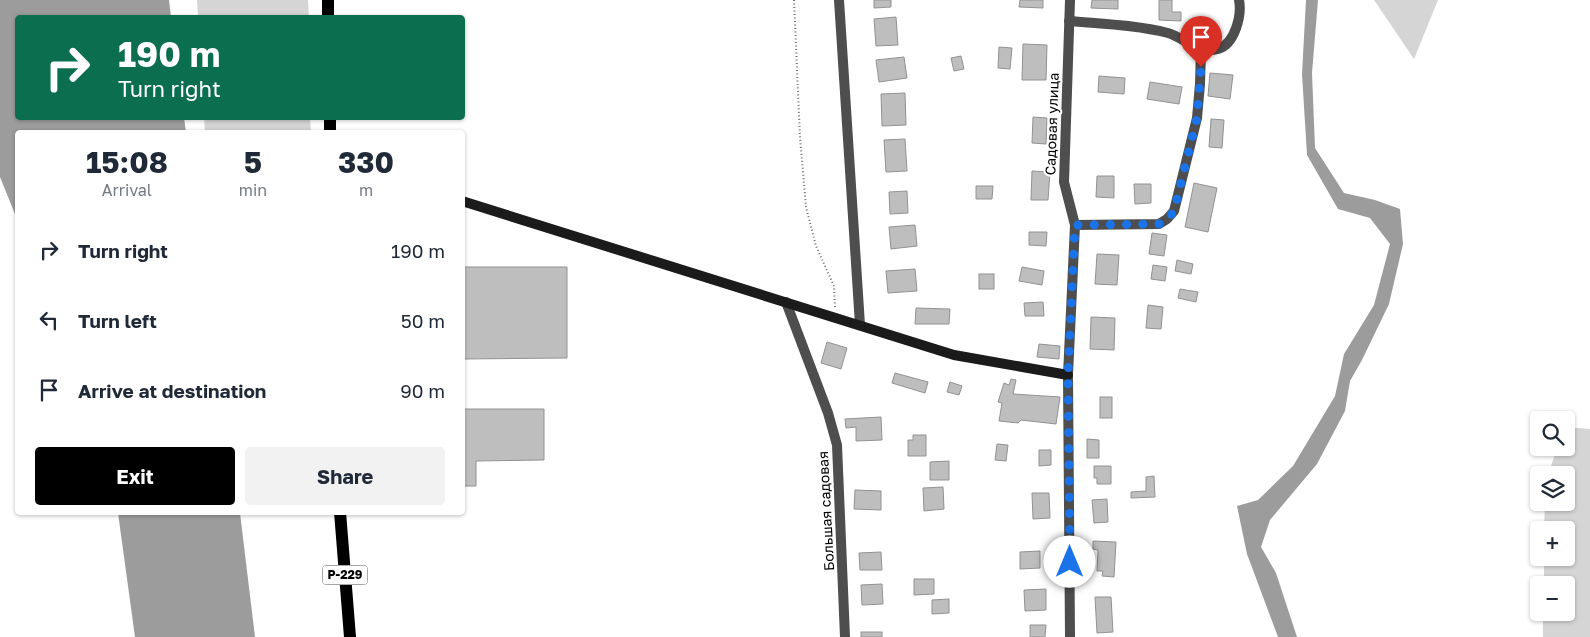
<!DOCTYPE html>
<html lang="en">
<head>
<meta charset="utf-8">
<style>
  body { margin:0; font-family:"Golos Text",sans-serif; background:#f2f2f3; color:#1f2937; height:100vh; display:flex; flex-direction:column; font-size:19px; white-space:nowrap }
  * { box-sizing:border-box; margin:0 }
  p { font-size:16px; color:#747a83 }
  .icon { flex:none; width:28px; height:28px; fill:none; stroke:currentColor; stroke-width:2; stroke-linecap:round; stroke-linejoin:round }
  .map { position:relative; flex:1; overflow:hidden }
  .drawer { position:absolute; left:15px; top:130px; width:450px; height:385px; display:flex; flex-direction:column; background:#fff; border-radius:5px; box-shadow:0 1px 4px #0004 }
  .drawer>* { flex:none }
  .hud { position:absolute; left:15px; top:15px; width:450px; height:105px; border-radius:5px; box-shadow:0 1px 4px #0004; background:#0b6e4f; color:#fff; overflow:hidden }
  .fabs { position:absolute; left:1530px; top:411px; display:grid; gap:10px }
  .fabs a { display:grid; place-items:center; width:45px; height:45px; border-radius:5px; background:#fff; box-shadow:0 1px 4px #0004; font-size:25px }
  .pin { position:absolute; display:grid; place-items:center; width:42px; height:42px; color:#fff; margin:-51px -21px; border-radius:50% 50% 50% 0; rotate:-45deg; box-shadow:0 0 5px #0007 }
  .pin .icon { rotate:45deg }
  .me { position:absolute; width:55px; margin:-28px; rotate:0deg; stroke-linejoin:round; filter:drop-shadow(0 0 4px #0008) }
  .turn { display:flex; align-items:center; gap:18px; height:105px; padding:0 20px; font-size:22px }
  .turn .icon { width:65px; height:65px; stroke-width:2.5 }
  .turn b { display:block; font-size:35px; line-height:42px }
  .eta { display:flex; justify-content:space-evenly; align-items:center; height:85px; text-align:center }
  .eta b { font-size:30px; font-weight:700; line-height:35px }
  .action { display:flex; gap:10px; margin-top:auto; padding:10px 20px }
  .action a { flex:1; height:58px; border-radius:5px; background:#000; color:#fff; font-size:20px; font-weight:700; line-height:58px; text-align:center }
  .action a+a { background:#f2f2f3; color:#1f2937 }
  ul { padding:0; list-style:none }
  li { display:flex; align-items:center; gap:15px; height:70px; padding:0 20px }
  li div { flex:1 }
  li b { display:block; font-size:19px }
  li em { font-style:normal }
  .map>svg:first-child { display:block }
  .green { fill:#d5d5d5 }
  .water { fill:#9c9c9c }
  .building { fill:#bebebe; stroke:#929292 }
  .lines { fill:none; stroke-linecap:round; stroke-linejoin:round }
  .path { stroke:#707070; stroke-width:2; stroke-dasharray:1 2.5; stroke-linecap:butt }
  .street { stroke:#4e4e4e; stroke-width:10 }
  .secondary { stroke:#1b1b1b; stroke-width:10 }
  .primary { stroke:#000; stroke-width:12 }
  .route { stroke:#1a73e8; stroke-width:9; stroke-dasharray:0 16.2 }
  .labels { text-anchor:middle; stroke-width:4; stroke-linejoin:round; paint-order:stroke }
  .shield { fill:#fff; stroke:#4c4c4c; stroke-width:1 }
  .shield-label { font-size:12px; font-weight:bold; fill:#000 }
  .street-label { font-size:14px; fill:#000; stroke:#fff }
</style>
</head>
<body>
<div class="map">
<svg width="1590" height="637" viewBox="0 0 1590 637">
  <rect width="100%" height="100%" fill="#fff"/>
  <g class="green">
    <path d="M197,0h111l1,17h-111z"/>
    <path d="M1374,0h64l-24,59z"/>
    <path d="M204,118h106l1,14h-106z"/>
    <path d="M1566,427l24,2v208h-47v-24l23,-1v-27h-22v-27h22v-28h-22l1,-27 21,-1v-27h-18l9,-27h9z"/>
  </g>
  <g class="water">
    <path d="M0,0h169l2,17 -153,1v100h166l2,14h-168l-1,87 -17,-42z"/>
    <path d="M1306,0h12l-6,73 3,75 29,45 31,7 25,9 3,35 -14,60 -27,56 -12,21 -5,30 -28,53 -47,56 -9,27 15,26 21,64h-19l-31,-83 -10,-48 21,-6 35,-34 42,-70 9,-42 30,-49 16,-61 -20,-26 -32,-9 -31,-54 -5,-81z"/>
    <path d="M118,513h122l15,124h-120z"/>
  </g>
  <g class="building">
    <path d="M874,0h17v7l-17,1z"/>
    <path d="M1020,0h23v8l-24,-1z"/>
    <path d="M1092,0h26v9l-27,-1z"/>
    <path d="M1159,0h13v12h9v9l-22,-1z"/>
    <path d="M896,17l2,28 -22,1 -2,-27z"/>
    <path d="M1023,44l24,1 -1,35h-24z"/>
    <path d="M999,47l13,1 -2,21 -12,-1z"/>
    <path d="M961,56l3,13 -10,2 -3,-13z"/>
    <path d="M904,57l3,21 -28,4 -3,-22z"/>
    <path d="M1210,73l23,2 -3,24 -22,-3z"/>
    <path d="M1099,76l26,2 -1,16 -26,-2z"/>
    <path d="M1150,82l32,5 -3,17 -32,-5z"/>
    <path d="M905,93l1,32 -24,1 -1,-32z"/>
    <path d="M1033,117l14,1 -1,26 -14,-1z"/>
    <path d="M1211,119l13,1 -2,28 -13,-1z"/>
    <path d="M905,139l2,32 -21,1 -2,-32z"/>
    <path d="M1032,171l18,1 -2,28h-17z"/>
    <path d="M1097,176h17v22l-18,-1z"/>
    <path d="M1194,183l23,5 -9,44 -23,-5z"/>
    <path d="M1134,184h17v19l-16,1z"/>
    <path d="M976,186h17l-1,13h-16z"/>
    <path d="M907,191l1,22 -18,1 -1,-22z"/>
    <path d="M915,225l2,21 -26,3 -2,-22z"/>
    <path d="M1029,232h18l-1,14 -17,-1z"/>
    <path d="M1152,233l15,2 -3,21 -15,-2z"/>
    <path d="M1097,254l22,1 -2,30 -22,-1z"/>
    <path d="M1177,260l16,4 -2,10 -16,-3z"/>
    <path d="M1153,265l14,2 -2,14 -14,-2z"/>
    <path d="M462,267h105v91l-105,1z"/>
    <path d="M1022,267l22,4 -2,14 -23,-4z"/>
    <path d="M915,269l2,22 -29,2 -2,-22z"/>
    <rect x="979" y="274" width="15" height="15"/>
    <path d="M1180,289l18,3 -2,10 -18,-4z"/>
    <path d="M1043,302l1,14h-19l-1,-13z"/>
    <path d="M1148,305l15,2 -2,22 -15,-1z"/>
    <path d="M916,308l34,1 -1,15h-34z"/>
    <path d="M1091,317l24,1 -1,32 -24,-1z"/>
    <path d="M827,342l20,6 -6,21 -20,-6z"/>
    <path d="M1039,344l21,2 -1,13 -22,-2z"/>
    <path d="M895,373l33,9 -3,11 -33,-10z"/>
    <path d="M1011,379l5,1 -3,14 47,3 -4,27 -35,-4 -3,3 -19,-2 3,-18 -4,-1 6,-19 5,2z"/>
    <path d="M950,382l12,4 -3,9 -12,-3z"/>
    <rect x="1100" y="397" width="12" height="21"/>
    <path d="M462,409h82v51l-68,1v25h-14z"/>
    <path d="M881,417l1,23 -26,1v-14l-10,1 -1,-9z"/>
    <path d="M913,435h13v21h-18v-16h5z"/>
    <path d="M1087,439l12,1v18h-12z"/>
    <path d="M997,444l11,1 -2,16 -11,-1z"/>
    <path d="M1039,450h12v15l-12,1z"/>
    <path d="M949,461v19h-19v-18z"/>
    <path d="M1094,466h17v18h-14v-6h-3z"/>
    <path d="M1154,476l1,21 -24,1v-6l15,-1v-14z"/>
    <path d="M943,487l1,22 -20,2 -1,-23z"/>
    <path d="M855,490l26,1v19l-27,-1z"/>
    <path d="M1032,493h17l1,25 -17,1z"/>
    <path d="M1107,499l1,23 -14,1 -2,-23z"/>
    <path d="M1093,541l23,1 -2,35 -12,-1 1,-5h-6l1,-21 -5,-1z"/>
    <path d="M1040,551v17l-20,1v-17z"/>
    <path d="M881,552l1,18h-22l-1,-17z"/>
    <path d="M914,579h20v15l-20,1z"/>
    <path d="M882,584l1,20 -21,1 -1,-20z"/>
    <path d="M1046,589v21l-21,1 -1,-21z"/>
    <path d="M1095,597h16l2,35 -16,1z"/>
    <path d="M949,599v14l-17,1v-14z"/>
    <path d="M1030,625h16l-1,12h-15z"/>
    <rect x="861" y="632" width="21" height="5"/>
  </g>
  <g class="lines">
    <path class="path" d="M794,0l6,137 6,70 10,39 18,40 1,21"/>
    <g class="street">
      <path d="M839,0l21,325"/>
      <path d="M1070,0l-6,182 11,43 -7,150 2,262"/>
      <path d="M1069,21c33,3 67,4 99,12 17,5 30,22 50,16 17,-5 24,-34 21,-49"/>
      <path d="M1075,225l84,-1 8,-5 7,-8 23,-93 3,-34 1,-34"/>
      <path d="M786,302l42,111 9,32 8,192"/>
    </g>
    <path class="secondary" d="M462,201l492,154 114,20"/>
    <g class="primary">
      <path d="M328,0v18"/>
      <path d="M330,118v14"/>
      <path d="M340,512l10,125"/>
    </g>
  </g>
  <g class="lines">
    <path class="route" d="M1070,562l-2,-186 7,-151 84,-1 9,-5 6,-8 23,-93 4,-51"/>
  </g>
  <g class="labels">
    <rect class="shield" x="322.5" y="565.5" width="45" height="19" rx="4"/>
    <g class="shield-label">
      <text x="345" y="579">Р-229</text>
    </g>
    <g class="street-label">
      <text transform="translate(1052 124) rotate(-88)" y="5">Садовая улица</text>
      <text transform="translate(826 511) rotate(-93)" y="5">Большая садовая</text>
    </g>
  </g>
</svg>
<div class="fabs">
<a><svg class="icon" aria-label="search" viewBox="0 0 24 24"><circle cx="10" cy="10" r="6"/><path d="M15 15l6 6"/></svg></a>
<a><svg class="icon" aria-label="layers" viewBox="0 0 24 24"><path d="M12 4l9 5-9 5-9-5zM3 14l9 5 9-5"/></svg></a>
<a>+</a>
<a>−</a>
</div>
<div class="pin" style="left:1201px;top:67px;background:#d93025"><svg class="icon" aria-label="arrive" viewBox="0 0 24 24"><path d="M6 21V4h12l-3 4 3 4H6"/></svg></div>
<svg class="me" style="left:1070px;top:562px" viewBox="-20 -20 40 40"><circle r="19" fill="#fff"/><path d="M0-13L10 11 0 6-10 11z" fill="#1a73e8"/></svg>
<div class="hud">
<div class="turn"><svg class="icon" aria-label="right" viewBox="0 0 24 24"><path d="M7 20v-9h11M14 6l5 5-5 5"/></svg><div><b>190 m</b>Turn right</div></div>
</div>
<section class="drawer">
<div class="eta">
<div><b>15:08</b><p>Arrival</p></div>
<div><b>5</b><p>min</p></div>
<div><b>330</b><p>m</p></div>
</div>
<ul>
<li><svg class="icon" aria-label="right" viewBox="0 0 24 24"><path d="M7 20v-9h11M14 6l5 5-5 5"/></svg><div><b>Turn right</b></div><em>190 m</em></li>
<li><svg class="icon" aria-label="left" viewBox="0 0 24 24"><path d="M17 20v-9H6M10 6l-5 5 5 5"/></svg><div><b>Turn left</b></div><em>50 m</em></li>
<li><svg class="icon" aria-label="arrive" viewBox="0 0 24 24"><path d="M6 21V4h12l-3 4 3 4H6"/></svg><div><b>Arrive at destination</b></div><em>90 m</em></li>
</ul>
<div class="action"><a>Exit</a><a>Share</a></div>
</section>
</div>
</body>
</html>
